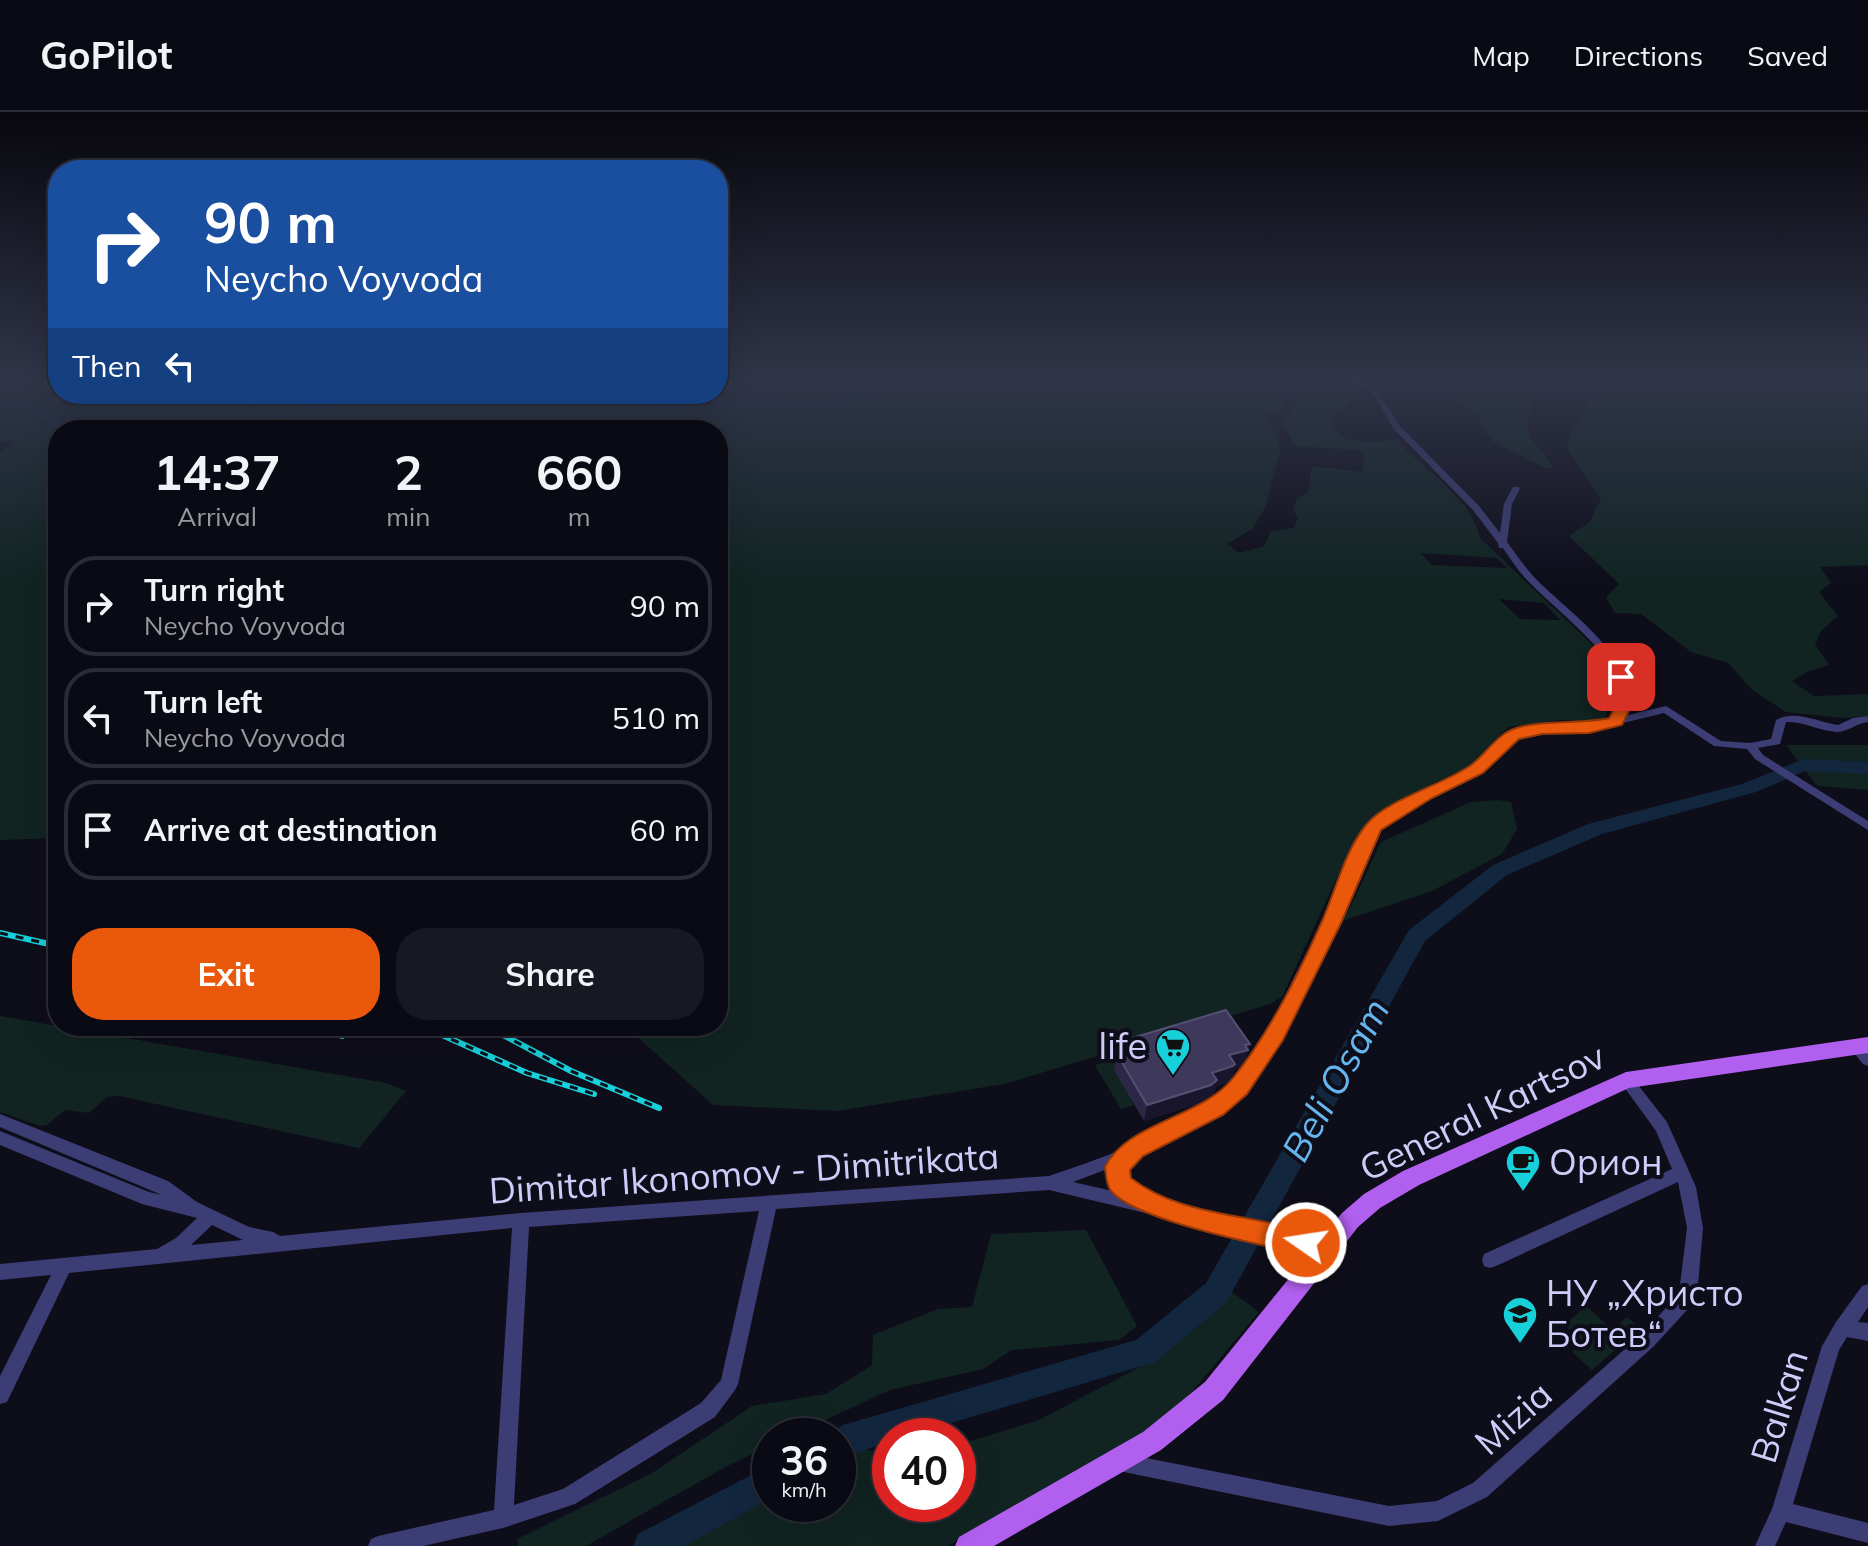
<!DOCTYPE html>
<html lang="en">
<head>
<meta charset="utf-8">
<style>
  body { margin:0; font-family:Mulish,sans-serif; background:#181822; color:#f1f3f6; height:100vh; display:flex; flex-direction:column; font-size:30px; white-space:nowrap }
  * { box-sizing:border-box; margin:0 }
  p { font-size:26px; color:#999aa0 }
  .icon { flex:none; width:44px; height:44px; fill:none; stroke:currentColor; stroke-width:2; stroke-linecap:round; stroke-linejoin:round }
  .map { position:relative; flex:1; overflow:hidden }
  .side { position:absolute; left:48px; top:308px; width:680px; height:616px; display:flex; flex-direction:column; background:#0a0a14; border-radius:32px; box-shadow:0 8px 32px #0002,0 0 0 2px #2a2b34 }
  .side>* { flex:none }
  .guide { position:absolute; left:48px; top:48px; width:680px; height:244px; border-radius:32px; box-shadow:0 8px 32px #0002,0 0 0 2px #2a2b34; background:#1a4fa0; color:#fff; overflow:hidden }
  .speed { position:absolute; left:752px; top:1306px; display:flex; gap:16px; font-size:40px; font-weight:700; text-align:center }
  .speed>* { display:grid; place-content:center; width:104px; height:104px; border-radius:50%; background:#0a0a14; box-shadow:0 8px 32px #0002,0 0 0 2px #2a2b34; line-height:1 }
  .speed small { font-size:20px; font-weight:400 }
  .speed .limit { border:12px solid #d22; background:#fff; color:#111 }
  .pin { position:absolute; display:grid; place-items:center; width:68px; height:68px; color:#fff; margin:-34px; border-radius:16px; box-shadow:0 4px 12px #0006 }
  .me { position:absolute; width:88px; margin:-44px; rotate:283deg; stroke-linejoin:round; filter:drop-shadow(0 0 6px #0008) }
  .turn { display:flex; align-items:center; gap:28px; height:168px; padding:0 24px; font-size:36px }
  .turn .icon { width:104px; height:104px; stroke-width:2.5 }
  .turn b { display:block; font-size:56px; line-height:68px }
  .then { display:flex; align-items:center; height:76px; padding:0 24px; background:#0003; gap:16px; font-size:30px }
  .eta { display:flex; justify-content:space-evenly; align-items:center; height:136px; text-align:center }
  .eta b { font-size:48px; font-weight:700; line-height:56px }
  .action { display:flex; gap:16px; margin-top:auto; padding:16px 24px }
  .action a { flex:1; height:92px; border-radius:32px; background:#ea580c; color:#fff; font-size:32px; font-weight:700; line-height:92px; text-align:center }
  .action a+a { background:#181822; color:#f1f3f6 }
  ul { padding:0; list-style:none }
  li { display:flex; align-items:center; gap:24px; height:100px; margin:0 16px 12px; padding:0 8px; border:4px solid #2a2b34; border-radius:32px }
  li div { flex:1 }
  li b { display:block; font-size:30px }
  li em { font-style:normal }
  header { display:flex; align-items:center; gap:48px; box-sizing:border-box; height:112px; padding:0 40px; background:#0a0a14; border-bottom:2px solid #2a2b34 }
  header strong { font-size:38px }
  nav { display:flex; gap:44px; margin-inline-start:auto; font-size:28px }
  .map>svg:first-child { display:block }
  .green { fill:#112422; fill-rule:evenodd }
  .lines { fill:none; stroke-linecap:round; stroke-linejoin:round }
  .river { fill:#12263e; fill-rule:evenodd }
  .minor { fill:#3d3d75; fill-rule:evenodd }
  .major { fill:#b15fee; fill-rule:evenodd }
  .rail-casing { stroke:#18d0da; stroke-width:6 }
  .rail { stroke:#0e0d1a; stroke-width:3; stroke-dasharray:8; stroke-linecap:butt }
  .wall { fill:#2c2746 }
  .shaded-wall { fill:#19152d }
  .building { fill:#3e395a; stroke:#545073; stroke-width:2 }
  .route { fill:#ea580c; stroke:#983908; stroke-width:2 }
  .labels { text-anchor:middle; stroke-width:8; stroke-linejoin:round; paint-order:stroke }
  .near-poi-label { font-size:36px; fill:#cfccf9; stroke:#0e0d1a; text-anchor:start }
  .near-street-label { font-size:36px; fill:#cfccf9; stroke:#0e0d1a }
  .near-water-label { font-size:38px; font-style:italic; fill:#65b5ee; stroke:#0e0d1a }
</style>
</head>
<body>
<header>
<strong>GoPilot</strong>
<nav><a>Map</a><a>Directions</a><a>Saved</a></nav>
</header>
<div class="map">
<svg width="1868" height="1434" viewBox="0 0 1868 1434">
  <rect width="100%" height="100%" fill="#0e0d1a"/>
  <g class="green">
    <path d="M0,270h58v12h536l24,5 35,-5h65v-12h572l-8,26 -15,8 11,22 2,13 -14,55 -14,23 -25,15 12,9 25,-7 7,-15 23,-3 4,-10 -5,-9 4,-10 11,-7 4,-26 50,6 2,-14 -5,-8 -64,-4 -12,-22 15,-20 6,-22c24,0 52,-6 67,18l-21,1 -5,8 -10,3 -4,10c13,26 40,20 65,18 27,29 75,57 84,98l121,115 12,33 -8,34h-43l-54,7 -37,39 -35,16 -60,37 -30,39 -64,139 -12,7 -266,80 -167,27 -124,-6 -88,-79h93v-596h-660v408l-58,2v-387l15,-12h-15zM1420,441l77,5 10,10 -75,-3zM1499,487l45,4 16,17 -40,-1z"/>
    <path d="M1452,270h105l-24,16c-11,45 -3,36 21,70l-7,1 -52,-26 -10,-11 -6,-18 -34,-18 8,-8z"/>
    <path d="M1602,270h266v183l-48,2 11,16 -12,9 19,24 -17,15 -6,13 14,21 -22,7 -15,9 22,15 54,-2v22l-27,2 -55,-6 -34,-22 -24,-27 -37,-11 -50,-38 -26,-1 -9,-16 13,-13 -50,-48 21,-14 11,-24 -32,-46 -2,-10 24,-46 18,-8z"/>
    <path d="M1786,633h82v45l-51,-4z"/>
    <path d="M1498,688l13,2 6,27 -15,25 -70,37 -93,31 9,-10 33,-70 90,-40z"/>
    <path d="M0,904l386,67 20,8 -47,57 -240,-52 -12,1 -18,16 -24,-3 -18,15 -7,1 -40,-14z"/>
    <path d="M1112,948l22,45 -13,4 -26,-44z"/>
    <path d="M1086,1118l51,96 -18,14 -107,10 -29,19 -93,21 -99,46h-21v10l-43,20 -141,80h-68l-1,-7 135,-66 100,-67 74,-12 46,-29 1,-30 65,-26 34,-2 19,-73z"/>
    <path d="M1228,1177l31,23 -84,100 -56,44 -171,90h-274l96,-51v9h68v-46l19,-10 33,6v50h68v-59l81,-25 112,-59z"/>
    <path d="M1586,1194l27,24 14,-13 13,11 -48,42 -20,-18 11,-10 -19,-17z"/>
  </g>
  <g class="lines">
    <g class="river">
      <path d="M908,270h25l-59,12 -33,12 -40,3 -40,-3 -102,2 -105,-9h-52l-50,7 -43,-8 -91,11 -73,21h-20l92,-28 65,-8h46l24,4 32,-4h100l75,6 102,-2 40,3 38,-2 33,-12z"/>
      <path d="M0,287l40,6 32,25h-14l-25,-19 -33,-4z"/>
      <path d="M1803,647l65,3v12l-63,-3 -49,21 -154,42 -95,41 -82,66 -199,362 -71,59 -247,74h-18v5l-52,19v-24h-12l17,-11 293,-85 70,-57 203,-353 84,-65 95,-41 154,-40z"/>
      <path d="M770,1353v34l-86,47h-51l5,-12z"/>
    </g>
    <g class="minor">
      <path d="M1352,270h8l17,8 23,36 79,80 21,27 4,-29 9,-17h6l1,2 -8,15 -5,38c9,12 17,24 27,35 31,33 115,88 90,139l42,-10 55,35 29,2 21,-4 5,-19c19,-11 42,2 62,5l15,-7 15,-2v6c-11,1 -20,10 -31,10 -18,-1 -33,-11 -51,-10l-6,22 -22,4 5,7 105,66v9l-113,-71 -8,-10 -33,-3 -50,-33 -70,17 -57,3 -15,4 -14,9 -30,27 -65,32 -24,15 -11,10 -13,19 -24,65 -31,58 -29,64 -27,45 -27,26 -22,14 -70,36 -8,9 -3,9 3,6 23,13 2,6 174,40 6,3 2,5 -2,5 -6,3 -277,-66 -273,19 -38,175 -3,6 -20,27 -140,87 -72,24 -80,18h-55l3,-7 7,-3 116,-26 18,-282 -443,45 -62,129 -7,2v-28l51,-101 -51,5v-16l157,-15 19,-11 21,-20 -55,-14 -142,-59v-14l149,61 13,3 -162,-68v-13l168,67 29,21 52,25 24,5 7,4 241,-23 528,-37c61,-20 155,-54 195,-105 22,-28 34,-60 49,-91 8,-18 20,-35 29,-53 17,-34 22,-76 49,-104 29,-30 73,-33 105,-59 14,-11 24,-27 43,-33 27,-9 56,-4 84,-9l9,-3c7,-16 10,-31 2,-47 -15,-30 -60,-64 -85,-90 -10,-10 -18,-22 -26,-34h-4l-1,-5 -25,-33 -79,-81 -22,-37zM1110,1056v13l7,11 -44,-10zM759,1099l-38,169 -20,23 -138,86 -49,16 15,-278zM212,1113l29,14 2,1 -52,5z"/>
      <path d="M1856,929l5,2 7,7v16l-5,-2 -14,-17 2,-4z"/>
      <path d="M1626,962l5,2 36,46 29,65 7,41 -5,57 -10,24 -34,37 -167,151 -49,24 -49,5 -275,-56 -3,-7 3,-7 7,-3 268,53 48,-5 36,-18 169,-149 33,-36 5,-13 7,-57 -9,-46 -182,84 -6,2 -6,-2 -2,-6 2,-6 188,-85 -16,-38 -37,-51 2,-4z"/>
      <path d="M1868,1172v23l-10,15 10,1v18l-21,-4 -8,13 -46,154 75,19v20l-82,-21 -11,24h-20l17,-37 50,-163 14,-24 26,-36z"/>
    </g>
    <path class="major" d="M1868,925v16l-239,35 -210,97 -39,23 -22,19 -135,173 -62,50 -167,96h-39l4,-9 184,-105 62,-50 137,-169 22,-19 39,-23 223,-99z"/>
    <g class="rail-casing">
      <g id="rail">
        <path d="M0,821l58,13"/>
        <path d="M312,914l30,10"/>
        <path d="M422,914l105,47 67,21"/>
        <path d="M486,914l85,45 88,37"/>
      </g>
    </g>
    <use href="#rail" class="rail"/>
  </g>
  <path class="wall" d="M1115,931l135,1 -6,22 -10,3 -3,11 -2,2 -13,5 -3,9 -6,5 -63,20 -30,-51 1,-6 -3,-4z"/>
  <path class="shaded-wall" d="M1250,932l-6,22 -10,3 -3,11 -2,2 -13,5 -3,9 -6,5 -63,20 3,-16 65,-32 17,-18z"/>
  <path class="building" d="M1226,898l24,34 -5,1 3,5 -19,5 6,9 -2,2 -21,7 5,7 -6,5 -64,20 -30,-51 4,-1 -6,-10z"/>
  <linearGradient id="sky" x2="0" y2="1"><stop stop-color="#08070e"/><stop offset="0.57" stop-color="#303549"/><stop offset="1" stop-color="#303549" stop-opacity="0"/></linearGradient>
  <rect width="1868" height="470" fill="url(#sky)"/>
  <path class="route" d="M1621,560l8,5 3,28 -10,20 -33,8 -47,1 -23,5 -36,34 -51,25 -51,32 -40,93 -58,117 -36,54 -24,21 -80,41 -13,14 1,8c51,40 125,35 184,57l3,8 -3,9 -9,3c-42,-10 -170,-34 -195,-64 -5,-6 -5,-16 -6,-24 22,-45 96,-49 128,-89 37,-46 66,-105 90,-159 13,-30 22,-68 43,-94 19,-25 79,-41 105,-60 13,-9 22,-25 36,-33 26,-14 73,-7 102,-14l7,-13 -3,-28z"/>
  <defs>
    <g id="supermarket-pin" transform="scale(1.8)"><path d="M0 17L-7.5 6A9.5 9.5 0 1 1 7.5 6Z" fill="#18d0da" stroke="#0e0d1a"/><path d="M-6-5.5h2.5l.6 2H6L4.5 2H-2.5L-4.4-4H-6ZM-1.5 3.2a1.3 1.3 0 1 0 .1 0ZM3 3.2a1.3 1.3 0 1 0 .1 0Z" fill="#111"/></g>
    <g id="cafe-pin" transform="scale(1.8)"><path d="M0 17L-7.5 6A9.5 9.5 0 1 1 7.5 6Z" fill="#18d0da" stroke="#0e0d1a"/><path d="M-5.5-4.5H6V0H3Q3 3.5 0 3.5H-2.5Q-5.5 3.5-5.5 0ZM3-3.2v2h1.7v-2ZM-6 4.5H4V6H-6Z" fill="#111"/></g>
    <g id="school-pin" transform="scale(1.8)"><path d="M0 17L-7.5 6A9.5 9.5 0 1 1 7.5 6Z" fill="#18d0da" stroke="#0e0d1a"/><path d="M0-5L7-2L0 1L-7-2ZM-4 1L0 2.5L4 1V4Q0 6-4 4Z" fill="#111"/></g>
  </defs>
  <g fill-rule="evenodd">
    <use href="#supermarket-pin" x="1173" y="934"/>
    <use href="#cafe-pin" x="1523" y="1050"/>
    <use href="#school-pin" x="1520" y="1202"/>
  </g>
  <g class="labels">
    <g class="near-poi-label">
      <text x="1147" y="947" text-anchor="end">life</text>
      <text x="1549" y="1063">Орион</text>
      <text x="1546" y="1194">НУ „Христо<tspan x="1546" dy="41">Ботев“</tspan></text>
    </g>
    <g class="near-street-label">
      <text transform="translate(1482 1000) rotate(-26)" y="13">General Kartsov</text>
      <text transform="translate(744 1061) rotate(-4)" y="13">Dimitar Ikonomov - Dimitrikata</text>
      <text transform="translate(1779 1294) rotate(-73)" y="13">Balkan</text>
      <text transform="translate(1513 1306) rotate(-42)" y="13">Mizia</text>
    </g>
    <g class="near-water-label">
      <text transform="translate(1336 968) rotate(-61)" y="13">Beli Osam</text>
    </g>
  </g>
</svg>
<div class="speed"><div>36<small>km/h</small></div><div class="limit">40</div></div>
<div class="pin" style="left:1621px;top:565px;background:#d93025"><svg class="icon" aria-label="arrive" viewBox="0 0 24 24"><path d="M6 21V4h12l-3 4 3 4H6"/></svg></div>
<svg class="me" style="left:1306px;top:1131px" viewBox="-20 -20 40 40"><circle r="17" fill="#ea580c" stroke="#fff" stroke-width="3"/><path d="M0-11L8 9 0 5-8 9z" fill="#fff"/></svg>
<div class="guide">
<div class="turn"><svg class="icon" aria-label="right" viewBox="0 0 24 24"><path d="M7 20v-9h11M14 6l5 5-5 5"/></svg><div><b>90 m</b>Neycho Voyvoda</div></div>
<div class="then">Then<svg class="icon" aria-label="left" viewBox="0 0 24 24"><path d="M17 20v-9H6M10 6l-5 5 5 5"/></svg></div>
</div>
<section class="side">
<div class="eta">
<div><b>14:37</b><p>Arrival</p></div>
<div><b>2</b><p>min</p></div>
<div><b>660</b><p>m</p></div>
</div>
<ul>
<li><svg class="icon" aria-label="right" viewBox="0 0 24 24"><path d="M7 20v-9h11M14 6l5 5-5 5"/></svg><div><b>Turn right</b><p>Neycho Voyvoda</p></div><em>90 m</em></li>
<li><svg class="icon" aria-label="left" viewBox="0 0 24 24"><path d="M17 20v-9H6M10 6l-5 5 5 5"/></svg><div><b>Turn left</b><p>Neycho Voyvoda</p></div><em>510 m</em></li>
<li><svg class="icon" aria-label="arrive" viewBox="0 0 24 24"><path d="M6 21V4h12l-3 4 3 4H6"/></svg><div><b>Arrive at destination</b></div><em>60 m</em></li>
</ul>
<div class="action"><a>Exit</a><a>Share</a></div>
</section>
</div>
</body>
</html>
